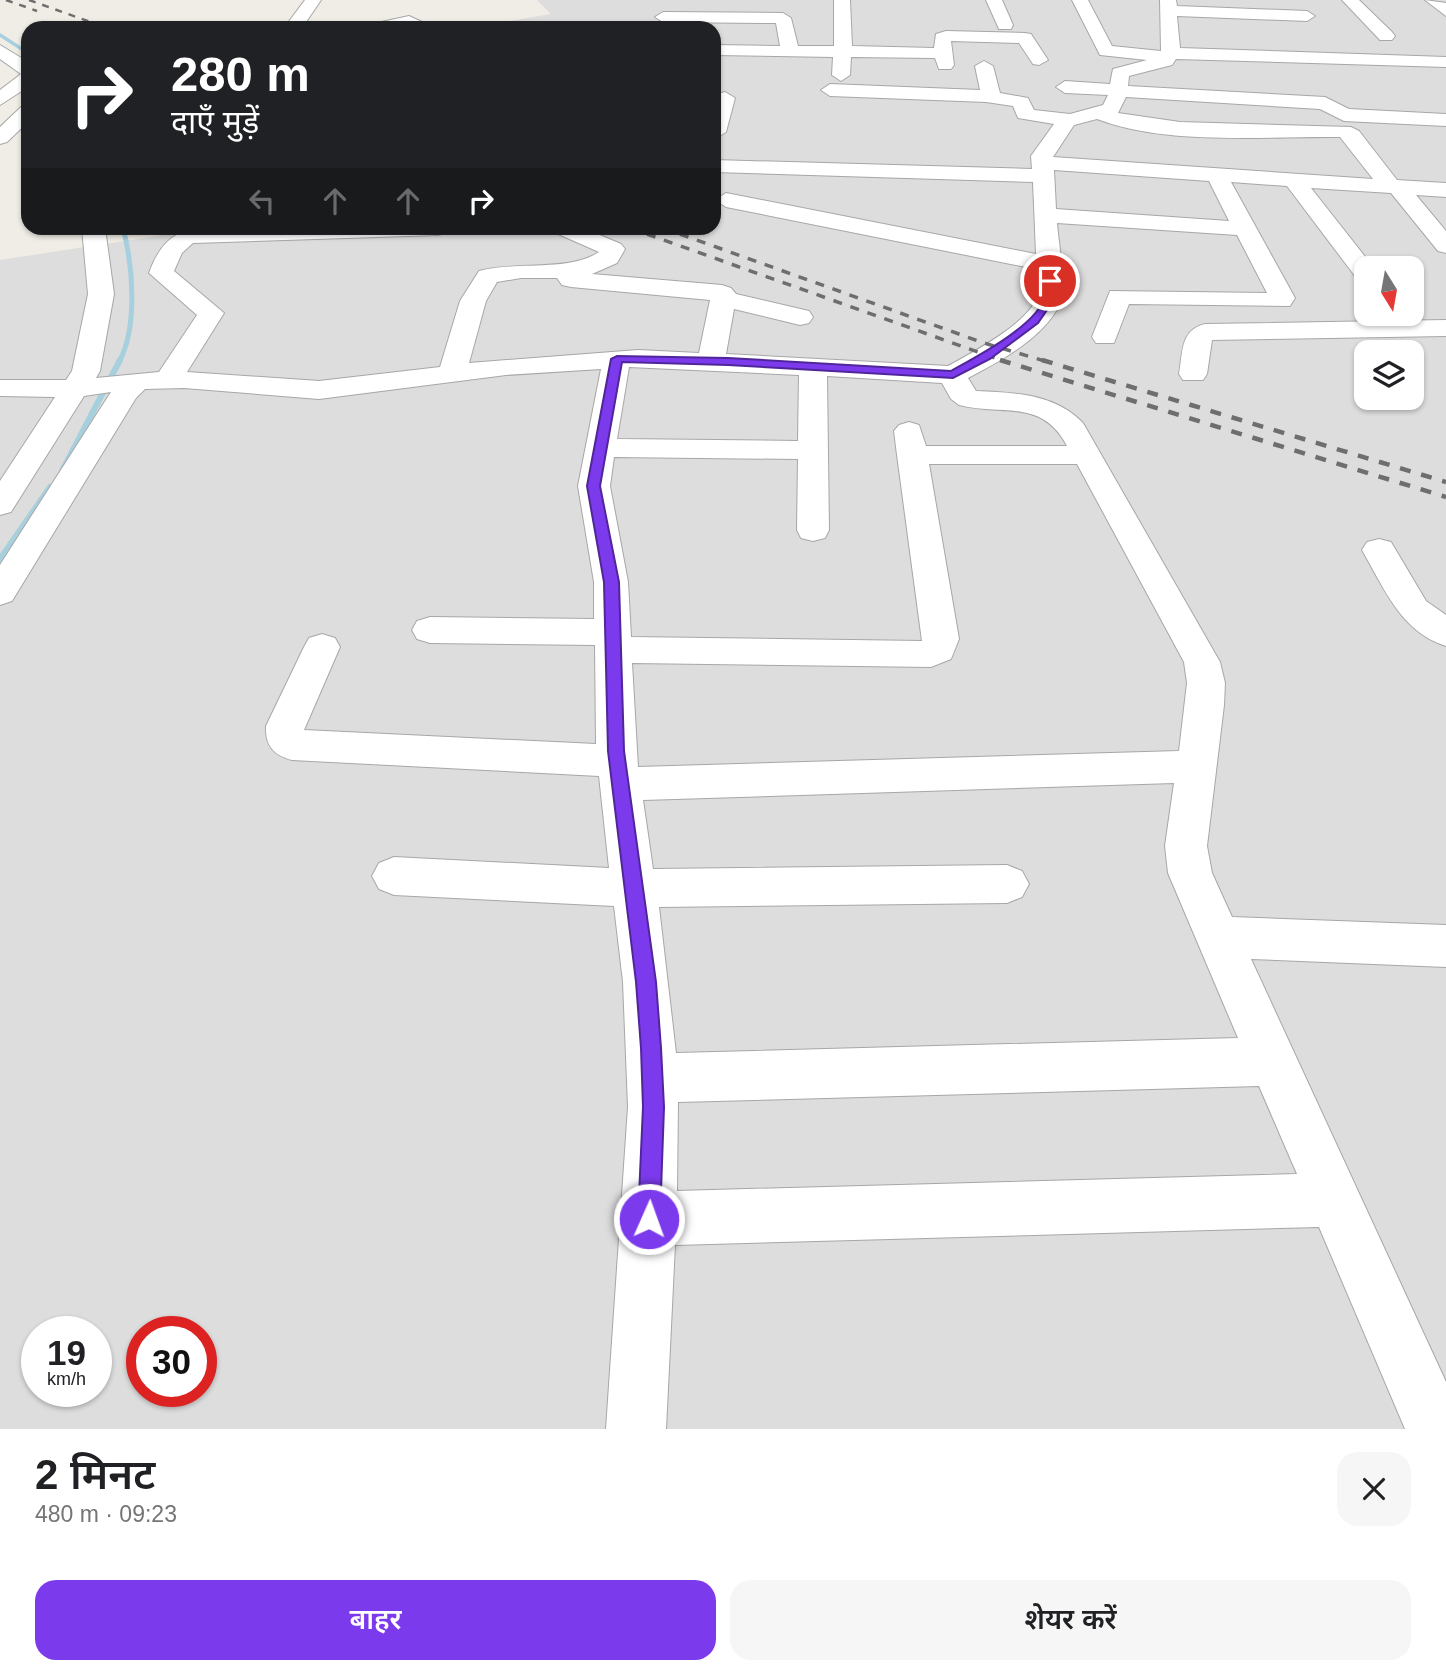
<!DOCTYPE html>
<html lang="hi">
<head>
<meta charset="utf-8">
<style>
  body { margin:0; font-family:Arial,"Noto Sans Devanagari",sans-serif; background:#f6f6f6; color:#202124; height:100vh; display:flex; flex-direction:column; font-size:26px; white-space:nowrap }
  * { box-sizing:border-box; margin:0 }
  p { font-size:23px; color:#757577 }
  .icon { flex:none; width:38px; height:38px; fill:none; stroke:currentColor; stroke-width:2; stroke-linecap:round; stroke-linejoin:round }
  .map { position:relative; height:1429px; overflow:hidden }
  .details { display:flex; flex-direction:column; background:#fff; flex:1 }
  .details>* { flex:none }
  .top-card { position:absolute; left:21px; top:21px; width:700px; height:214px; border-radius:21px; box-shadow:0 2px 5px #0004; background:#202124; color:#fff; overflow:hidden }
  .needle { width:46px; rotate:169deg }
  .fabs { position:absolute; left:1354px; top:256px; display:grid; gap:14px }
  .fabs a { display:grid; place-items:center; width:70px; height:70px; border-radius:14px; background:#fff; box-shadow:0 2px 5px #0004; font-size:35px }
  .speed { position:absolute; left:21px; top:1316px; display:flex; gap:14px; font-size:35px; font-weight:700; text-align:center }
  .speed>* { display:grid; place-content:center; width:91px; height:91px; border-radius:50%; background:#fff; box-shadow:0 2px 5px #0004; line-height:1 }
  .speed small { font-size:18px; font-weight:400 }
  .speed .limit { border:10px solid #d22; background:#fff; color:#111 }
  .pin { position:absolute; display:grid; place-items:center; width:60px; height:60px; color:#fff; margin:-30px; border:4px solid #fff; border-radius:50%; box-shadow:0 2px 7px #0007 }
  .me { position:absolute; width:77px; margin:-38px; rotate:2deg; stroke-linejoin:round; filter:drop-shadow(0 0 5px #0008) }
  .turn { display:flex; align-items:center; gap:24px; height:147px; padding:0 35px; font-size:32px }
  .turn .icon { width:91px; height:91px; stroke-width:2.5 }
  .turn b { display:block; font-size:49px; line-height:60px }
  .lanes { display:flex; align-items:center; height:66px; padding:0 35px; background:#0003; justify-content:center; gap:35px; direction:ltr }
  .lanes .off { opacity:.35 }
  .round { display:grid; place-items:center; flex:none; width:74px; height:74px; border-radius:21px; background:#f6f6f6 }
  .headline { display:flex; align-items:center; justify-content:space-between; height:119px; padding:0 35px }
  h1 { font-size:42px; font-weight:600; line-height:52px }
  .cta { display:flex; gap:14px; margin-top:auto; padding:14px 35px }
  .cta a { flex:1; height:80px; border-radius:21px; background:#7c3aed; color:#fff; font-size:28px; font-weight:600; line-height:80px; text-align:center }
  .cta a+a { background:#f6f6f6; color:#202124 }
  .map>svg:first-child { display:block }
  .residential { fill:#dedddd; fill-rule:evenodd }
  .lines { fill:none; stroke-linecap:round; stroke-linejoin:round }
  .stream-far2 { stroke:#a7d0de; stroke-width:3.5 }
  .stream-far1 { stroke:#a7d0de; stroke-width:5 }
  .stream { stroke:#a7d0de; stroke-width:6 }
  .minor-casing { stroke:#a7a7a7; stroke-width:2 }
  .minor { fill:#fff; fill-rule:evenodd }
  .rail-far2 { stroke:#6e6e6e; stroke-width:2.5; stroke-dasharray:7 7; stroke-linecap:butt }
  .rail-far1 { stroke:#6e6e6e; stroke-width:3.5; stroke-dasharray:9 9; stroke-linecap:butt }
  .rail { stroke:#6e6e6e; stroke-width:4.5; stroke-dasharray:11 11; stroke-linecap:butt }
  .route { fill:#7c3aed; stroke:#51269a; stroke-width:2 }
</style>
</head>
<body>
<div class="map">
<svg width="1446" height="1429" viewBox="0 0 1446 1429">
  <rect width="100%" height="100%" fill="#f0ede6"/>
  <path class="residential" d="M537,0h909v1429h-1446v-1169l209,-32h505v-200h-246l83,-14zM1367,268h45v45h-45zM1367,352h45v45h-45zM37,1332h59v59h-59zM142,1332h59v59h-59z"/>
  <g class="lines">
    <path class="stream-far2" d="M0,35l28,18"/>
    <path class="stream-far1" d="M119,362c19,-35 14,-96 4,-134"/>
    <g class="stream">
      <path d="M62,471l58,-111"/>
      <path d="M0,559l50,-72"/>
    </g>
    <g class="minor-casing">
      <g id="minor">
        <path d="M305,0h16l-19,28h-18z"/>
        <path d="M834,0h16l2,46 82,2 2,-14 10,-3 79,2 6,1 17,26 -9,5 -6,-1 -14,-21 -68,-2 3,24 -3,4h-12l-4,-11 -84,-1 -1,18 -9,6 -9,-6 1,-18 -119,-2v-10l66,1 -4,-23 -113,-1 -8,-5 8,-5 120,1 8,5 7,28h36z"/>
        <path d="M986,0h16l11,25 -2,4h-12z"/>
        <path d="M1072,0h16l24,46 49,5 -1,-51h16l1,6 130,5 8,5 -8,5 -130,-5 3,32 266,9v10l-270,-8 -4,6 -43,11 -1,10 197,11 24,12 97,5v12l-102,-5 -24,-12 -194,-12 -8,16 62,9 171,5 8,4 38,49 49,3v14l-30,-2 30,36v22l-8,-2 -47,-58 -80,-5 63,80h-7v14l-9,-2 -71,-94 -56,-4 64,116 -5,8 -161,-2 -15,39h-18l-4,-6 18,-46 157,2 -30,-58 -180,-12c1,15 9,64 5,75 -12,37 -62,63 -94,80l8,13c39,2 78,2 107,32l137,239 5,21 -1,22 -17,141 5,27 20,44 214,8v42l-195,-8 195,423v47h-41l-86,-202 -644,18 -9,184h-60l22,-322 -5,-125 -9,-76 -220,-11 -15,-6 -7,-13 7,-13 15,-6 215,11 -10,-92 -307,-16c-18,-5 -27,-14 -26,-34l38,-79 5,-9 13,-4 13,4 5,9 -36,83 292,14 -1,-99 -165,-2 -13,-4 -5,-9 5,-9 13,-4 164,2v-37l-16,-96 23,-117 -95,6 -187,24 -135,-11 -39,1 -9,9 -124,203 -12,4v-40l111,-173 -27,4 -73,116 -11,3v-34l55,-84 -55,-1v-16h66l6,-9 16,-77 -6,-66h23l9,66 -14,77 -4,7 63,-6 38,-57 -48,-42c9,-25 21,-40 47,-45h254l-4,5 -8,2 -245,8 -11,10 -8,18 50,42 -37,59 132,9 121,-14 20,-66 19,-30c38,-10 90,1 120,-19l-43,-19 -3,-5h30l38,16 4,5 -8,14 -25,11 130,11 9,3 5,6 73,17 4,6 -4,6 -9,2 -66,-16 -8,45 222,12c22,-12 83,-44 89,-70 2,-8 -1,-19 -1,-27l-310,-62 -11,-7 11,-7 310,61 -3,-72 -319,-10v-12l318,9 -1,-13 23,-32 -36,-6 -5,-12 -27,-4 -156,-6 -9,-6 9,-6 150,6 -5,-24 9,-5 9,5 7,27 28,5 6,12 36,4 33,-9 5,-10 -43,-2 -9,-6 9,-6 45,3 3,-15 34,-9 -47,-5zM1097,119c71,27 168,17 243,18l33,42 -320,-22 21,-32zM1054,170l155,11 20,40 -173,-12zM521,278h36l5,7 9,2 139,13 -11,53 -61,-3 -169,13 17,-62 11,-19zM629,367l170,8 -1,66 -181,-2zM827,376l115,7 9,16 8,6c43,11 83,-7 108,41h-141l-7,-21 -10,-3 -10,3 -5,6 3,24 25,186 -291,-4 -3,-55 -18,-96 4,-29 184,2 -1,71 4,8 12,3 12,-3 4,-8zM929,464h148l107,198 3,21 -8,68 -541,16 -6,-104 299,4 20,-8 8,-20zM1174,783l-9,63 3,27 70,165 -562,15 -17,-146 348,-4 15,-6 7,-13 -7,-13 -15,-6 -354,4 -10,-69zM1259,1086l38,88 -620,17 1,-89z"/>
        <path d="M1342,0h17l33,32 3,4 -3,4h-12z"/>
        <path d="M1425,0l21,3v13z"/>
        <path d="M409,16l26,12h-66l3,-4z"/>
        <path d="M0,45l28,17v25l-28,18v-15l21,-16 -21,-15z"/>
        <path d="M725,92l10,6 -9,34 -10,6 -2,-35 4,-9z"/>
        <path d="M28,105v17l-21,20 -7,2v-17l21,-20z"/>
        <path d="M1446,320v16l-234,4 -5,34 -4,6h-20l-4,-6c4,-22 1,-44 26,-50z"/>
        <path d="M1379,539l12,3 35,59 20,14v31c-45,-14 -62,-58 -84,-96l5,-8z"/>
      </g>
    </g>
    <use href="#minor" class="minor"/>
    <g class="rail-far2">
      <path d="M6,0l31,11"/>
      <path d="M29,0l78,28"/>
    </g>
    <g class="rail-far1">
      <path d="M630,228l376,134"/>
      <path d="M663,228l321,115 64,19"/>
    </g>
    <g class="rail">
      <path d="M1000,360l446,137"/>
      <path d="M1042,360l404,122"/>
    </g>
  </g>
  <path class="route" d="M1050,278l5,3 1,16 -18,26 -48,36 -37,19 -225,-13 -106,-3 -22,124 19,96 5,169 32,231 5,66 3,59 -4,112 -3,8 -8,3 -8,-3 -3,-8 5,-112 -2,-59 -5,-66 -28,-231 -4,-169 -17,-96 24,-127 6,-3 111,2 223,13c25,-14 85,-45 94,-74 1,-4 0,-12 0,-16z"/>
</svg>
<div class="fabs">
<a><svg class="needle" viewBox="-14 -14 28 28"><path d="M0-13l5 13h-10z" fill="#e53935"/><path d="M0 13l5-13h-10z" fill="#757577"/></svg></a>
<a><svg class="icon" aria-label="layers" viewBox="0 0 24 24"><path d="M12 4l9 5-9 5-9-5zM3 14l9 5 9-5"/></svg></a>
</div>
<div class="speed"><div>19<small>km/h</small></div><div class="limit">30</div></div>
<div class="pin" style="left:1050px;top:281px;background:#d93025"><svg class="icon" aria-label="arrive" viewBox="0 0 24 24"><path d="M6 21V4h12l-3 4 3 4H6"/></svg></div>
<svg class="me" style="left:649px;top:1219px" viewBox="-20 -20 40 40"><circle r="17" fill="#7c3aed" stroke="#fff" stroke-width="3"/><path d="M0-11L8 9 0 5-8 9z" fill="#fff"/></svg>
<div class="top-card">
<div class="turn"><svg class="icon" aria-label="right" viewBox="0 0 24 24"><path d="M7 20v-9h11M14 6l5 5-5 5"/></svg><div><b>280 m</b>दाएँ मुड़ें</div></div>
<div class="lanes"><svg class="icon off" aria-label="left" viewBox="0 0 24 24"><path d="M17 20v-9H6M10 6l-5 5 5 5"/></svg><svg class="icon off" aria-label="ahead" viewBox="0 0 24 24"><path d="M12 20V5M6 11l6-6 6 6"/></svg><svg class="icon off" aria-label="ahead" viewBox="0 0 24 24"><path d="M12 20V5M6 11l6-6 6 6"/></svg><svg class="icon" aria-label="right" viewBox="0 0 24 24"><path d="M7 20v-9h11M14 6l5 5-5 5"/></svg></div>
</div>
</div>
<section class="details">
<div class="headline"><div><h1>2 मिनट</h1><p>480 m · 09:23</p></div><a class="round"><svg class="icon" aria-label="close" viewBox="0 0 24 24"><path d="M6 6l12 12M18 6L6 18"/></svg></a></div>
<div class="cta"><a>बाहर</a><a>शेयर करें</a></div>
</section>
</body>
</html>
